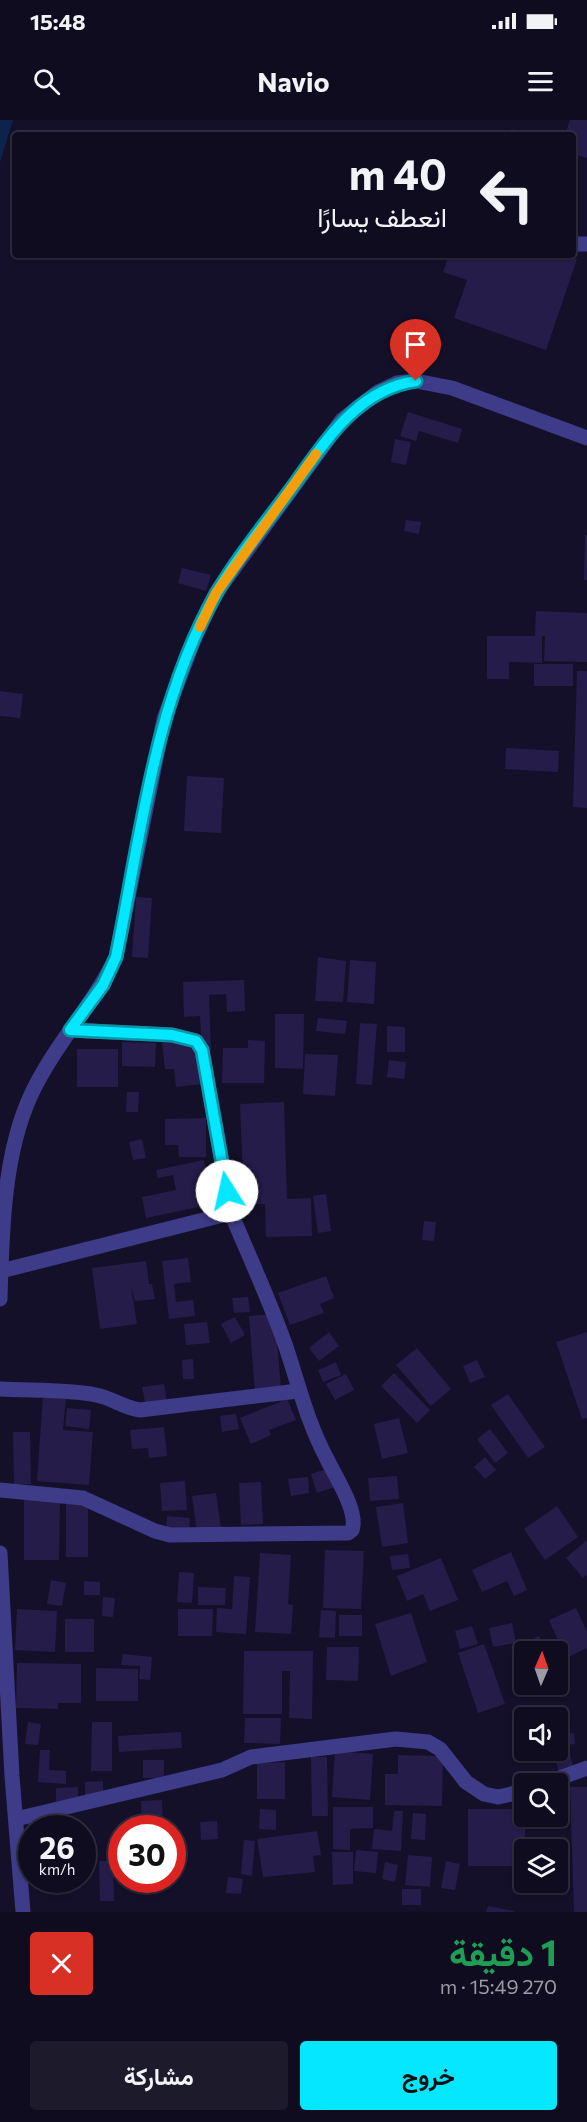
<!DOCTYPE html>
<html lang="ar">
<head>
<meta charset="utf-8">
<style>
  body { margin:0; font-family:Commissioner,Vazirmatn,sans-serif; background:#1d1a2c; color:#f1f3f6; direction:rtl; height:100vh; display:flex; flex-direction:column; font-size:22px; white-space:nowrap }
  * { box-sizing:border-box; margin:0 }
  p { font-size:20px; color:#9b9ba4 }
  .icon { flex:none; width:33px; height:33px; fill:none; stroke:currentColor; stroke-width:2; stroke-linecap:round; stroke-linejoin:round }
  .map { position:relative; height:1792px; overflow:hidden; direction:ltr }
  .side { display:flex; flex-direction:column; background:#0f0c1f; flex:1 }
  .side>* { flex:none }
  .banner { position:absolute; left:12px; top:12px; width:564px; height:126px; border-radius:6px; box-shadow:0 2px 4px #0004,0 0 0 2px #2f2c3d; direction:rtl; background:#0f0c1f; color:#f1f3f6; overflow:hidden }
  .needle { width:39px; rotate:2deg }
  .controls { position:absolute; left:514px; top:1521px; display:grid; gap:12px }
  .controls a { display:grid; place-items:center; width:54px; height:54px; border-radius:6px; background:#0f0c1f; box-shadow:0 2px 4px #0004,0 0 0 2px #2f2c3d; font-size:30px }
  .speed { position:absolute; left:18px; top:1695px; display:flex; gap:12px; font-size:30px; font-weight:700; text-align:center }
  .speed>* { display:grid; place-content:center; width:78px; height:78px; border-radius:50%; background:#0f0c1f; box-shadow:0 2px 4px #0004,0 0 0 2px #2f2c3d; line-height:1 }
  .speed small { font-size:15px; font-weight:400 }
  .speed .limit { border:9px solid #d22; background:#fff; color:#111 }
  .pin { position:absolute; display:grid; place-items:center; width:51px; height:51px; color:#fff; margin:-62px -26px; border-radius:50% 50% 50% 0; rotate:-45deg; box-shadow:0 0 6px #0007 }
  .pin .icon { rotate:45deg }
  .me { position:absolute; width:66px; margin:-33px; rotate:350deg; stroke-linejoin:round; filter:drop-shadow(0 0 4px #0008) }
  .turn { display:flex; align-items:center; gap:21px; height:126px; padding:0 30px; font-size:27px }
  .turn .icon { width:78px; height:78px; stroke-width:2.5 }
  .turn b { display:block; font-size:42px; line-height:51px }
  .round { display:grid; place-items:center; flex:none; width:63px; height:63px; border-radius:6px; background:#1d1a2c }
  .summary { display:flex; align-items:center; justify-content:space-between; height:102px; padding:0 30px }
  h1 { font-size:36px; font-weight:700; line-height:45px; color:#1e9e55 }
  .action { display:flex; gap:12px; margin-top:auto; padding:12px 30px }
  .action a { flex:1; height:69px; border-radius:6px; background:#04e7ff; color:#111; font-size:24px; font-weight:700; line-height:69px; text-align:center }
  .action a+a { background:#1d1a2c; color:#f1f3f6 }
  .status { display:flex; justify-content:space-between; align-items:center; height:42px; padding:0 30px; background:#0f0c1f; direction:ltr }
  .status svg { height:16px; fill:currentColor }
  header { display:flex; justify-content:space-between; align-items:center; height:78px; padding:0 30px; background:#0f0c1f; font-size:27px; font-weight:700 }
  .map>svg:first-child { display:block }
  .water { fill:#0c244c }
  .building { fill:#251c4a }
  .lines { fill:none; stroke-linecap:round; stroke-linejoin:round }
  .minor { stroke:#3e3b88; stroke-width:15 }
  .route-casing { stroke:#0396a6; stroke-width:15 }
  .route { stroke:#04e7ff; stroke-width:10 }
  .slow { stroke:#f59e0b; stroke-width:10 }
</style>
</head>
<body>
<div class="status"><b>15:48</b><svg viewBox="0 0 49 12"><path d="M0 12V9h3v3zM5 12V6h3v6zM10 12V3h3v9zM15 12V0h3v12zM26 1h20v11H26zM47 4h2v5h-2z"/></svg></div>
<header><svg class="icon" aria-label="menu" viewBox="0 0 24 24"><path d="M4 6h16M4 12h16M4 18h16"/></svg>Navio<svg class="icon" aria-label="search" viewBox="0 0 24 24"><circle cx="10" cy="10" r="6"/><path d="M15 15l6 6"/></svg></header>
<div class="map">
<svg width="587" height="1792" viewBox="0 0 587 1792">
  <rect width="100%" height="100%" fill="#141029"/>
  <path class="water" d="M0,0h13l-13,42z"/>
  <g class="building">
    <path d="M570,0h17v38l-14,-4v-19h-8z"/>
    <path d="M511,9l12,3 -1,3h-13z"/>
    <path d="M449,135h116l12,4 -31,91 -92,-32 13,-38 -24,-8z"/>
    <path d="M408,292l54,17 -4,14 -39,-12 -3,10 -16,-5z"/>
    <path d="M395,319l16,3 -5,23 -15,-3z"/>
    <path d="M406,400l15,2 -2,12 -15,-3z"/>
    <path d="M585,415h2v45h-3z"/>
    <path d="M182,448l29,7 -5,16 -28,-8z"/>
    <path d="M536,491l51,2v49l-43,-1 1,-25h-3v27l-33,-1v17h-22v-43h48z"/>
    <rect x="534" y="544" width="39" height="22"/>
    <path d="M577,551h10v137l-14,-1z"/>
    <path d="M0,571l23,3 -3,24 -20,-2z"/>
    <path d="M506,628l53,3 -1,21 -53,-3z"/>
    <path d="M187,656l37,2 -3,55 -37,-2z"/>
    <path d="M136,777l16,1 -4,60 -16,-1z"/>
    <path d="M318,837l28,4 -3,41 -28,-1z"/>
    <path d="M350,840l26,2 -2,42 -27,-2z"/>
    <path d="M244,860l1,31 -18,1 -1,-18 -17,1 2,56 -9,1 -2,-36 -16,1 -1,-35z"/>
    <path d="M275,894h29l-1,55 -28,-1z"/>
    <path d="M318,898l29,3 -2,13 -29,-3z"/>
    <path d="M360,903l17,1 -5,61 -16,-1z"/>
    <path d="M387,906l18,1v25h-18z"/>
    <path d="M197,918l5,46 -26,3 -2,-18h-9l-3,-27z"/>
    <path d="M248,920l17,1 -1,42h-42l1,-35h25z"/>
    <path d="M122,922l34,1 -1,24 -33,-1z"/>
    <rect x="77" y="929" width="41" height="38"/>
    <path d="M305,934l33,1 -3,41 -32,-2z"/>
    <path d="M389,940l17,2 -2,17 -17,-2z"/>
    <path d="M127,972h12l-1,20h-12z"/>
    <path d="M284,982l3,97 24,-1 1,38 -46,1 -1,-33h-21l-4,-100z"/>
    <path d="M206,998v39h-27l-1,-12h-13v-26z"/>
    <path d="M142,1019l4,19 -13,2 -4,-18z"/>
    <path d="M204,1040l9,44 -67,14 -4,-21 34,-7 -3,-15 -15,3 -2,-8z"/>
    <path d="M326,1074l5,37 -13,2 -5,-37z"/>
    <path d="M424,1101l12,1 -2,19 -12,-1z"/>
    <path d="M188,1138l3,24 -17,2 2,18 17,-2 2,16 -26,3 -7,-58z"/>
    <path d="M146,1141l3,23h3l3,15 -20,2 -4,-15 6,38 -37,5 -8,-61z"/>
    <path d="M326,1156l8,22 -14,6 4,9 -34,12 -12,-32z"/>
    <path d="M248,1177l2,15 -16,1 -2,-15z"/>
    <path d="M275,1194l6,76 -26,2 -6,-76z"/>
    <path d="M235,1197l10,18 -14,8 -10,-19z"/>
    <path d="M207,1202l3,21 -24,2 -2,-21z"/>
    <path d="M329,1212l10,14 -20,15 -10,-13z"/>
    <path d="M587,1212v86l-5,1 -26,-77z"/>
    <path d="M417,1228l34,41 -20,17 -35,-41z"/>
    <path d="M193,1239l1,20h-11l-1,-19z"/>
    <path d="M477,1240l8,17 -15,6 -7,-17z"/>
    <path d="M336,1242l5,13 -18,7 -5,-12z"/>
    <path d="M394,1253l36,37 -13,13 -36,-37z"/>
    <path d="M346,1254l8,16 -19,10 -9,-16z"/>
    <path d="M164,1264l3,19 -21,4 -4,-20z"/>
    <path d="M508,1274l37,53 -17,11 -37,-53z"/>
    <path d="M43,1275l23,2 -3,33 30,2 -4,53 -52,-4z"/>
    <path d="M287,1279l9,21 -27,10 2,5 -20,9 -11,-26z"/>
    <path d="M67,1288l24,2 -2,19 -24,-3z"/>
    <path d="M236,1294l3,15 -17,3 -2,-16z"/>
    <path d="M399,1298l9,35 -26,6 -8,-35z"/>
    <path d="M164,1307l3,29 -18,2 -1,-10 -16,1 -2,-19z"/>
    <path d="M490,1309l18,24 -13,10 -18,-24z"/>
    <path d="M13,1312h17l1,52h-17z"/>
    <path d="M485,1337l11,13 -11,9 -11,-12z"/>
    <path d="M332,1347l6,19 -21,7 -6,-19z"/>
    <path d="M397,1356l2,23 -29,2 -2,-23z"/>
    <path d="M308,1357l1,16 -18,3 -3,-17z"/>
    <path d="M185,1361l2,29 -25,1 -2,-28z"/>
    <path d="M261,1362l2,42 -22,1 -2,-42z"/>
    <path d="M216,1373l5,35 -24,4 -5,-36z"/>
    <path d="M24,1380h36l-1,60h-35z"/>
    <rect x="66" y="1383" width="22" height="54"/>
    <path d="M403,1383l5,40 -26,4 -6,-40z"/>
    <path d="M557,1386l21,31 -33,23 -21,-31z"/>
    <path d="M167,1396l23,2 -1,14 -23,-1z"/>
    <path d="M587,1420v34l-4,4 -17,-20z"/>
    <path d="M325,1430l39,1 -3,58 -38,-1z"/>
    <path d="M511,1432l16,38 -13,6 -7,-15 -25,11 -10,-22z"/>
    <path d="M260,1433l31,2 -3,49 5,1 -2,29 -36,-2z"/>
    <path d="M408,1434l2,14 -18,2 -2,-14z"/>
    <path d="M441,1438l17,42 -28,11 -7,-17 -16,7 -10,-25z"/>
    <path d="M179,1452l15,1 -2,30 -15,-1z"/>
    <path d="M234,1456l16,1 -4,57 -30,-2 1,-24 15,1z"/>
    <path d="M51,1460l15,3 -4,23 -15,-2z"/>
    <path d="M84,1461l16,1v13h-16z"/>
    <path d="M198,1467l28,1 -1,17h-27z"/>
    <path d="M103,1477l12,1 -2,19 -11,-1z"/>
    <path d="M576,1488l11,24v16l-21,10 -17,-38z"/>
    <path d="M17,1489l40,2 -2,41 -40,-2z"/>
    <path d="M178,1489h35l-1,27h-34z"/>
    <path d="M321,1490l15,1 -1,27 -16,-1z"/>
    <path d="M411,1493l16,49 -36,14 -16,-52z"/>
    <rect x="339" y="1495" width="23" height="21"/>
    <rect x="65" y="1499" width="29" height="33"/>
    <path d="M512,1503l4,20 -23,4 -4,-19z"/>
    <path d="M472,1506l6,18 -18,5 -5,-18z"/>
    <path d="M539,1516l8,16h-22v26l-14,-28z"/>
    <path d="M484,1524l21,60 -27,9 -20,-60z"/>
    <path d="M327,1527h32l-1,34 -32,-1z"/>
    <path d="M244,1531h69l-1,68 -23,-1 1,-47h-8v43h-39z"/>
    <path d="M123,1534l29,3 -2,23 -11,-1 1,-13 -19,-1z"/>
    <path d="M17,1543l64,1v39h-23v6l-42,-1z"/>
    <path d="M96,1548l42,1v32h-42z"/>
    <path d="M245,1598h36l-1,26 -36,-1z"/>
    <path d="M28,1602l13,2 -3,21 -13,-1z"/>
    <path d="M92,1602h20v49h-21z"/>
    <path d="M181,1612l1,16 -63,4 -1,-16z"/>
    <path d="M574,1613l1,11 -17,2v-12z"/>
    <path d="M40,1630h10l-1,20 17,1v13l-28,-2z"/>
    <path d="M335,1631l38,3 -3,46 -38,-3z"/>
    <path d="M569,1631l5,19 -14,5 -6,-20z"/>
    <path d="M398,1635l45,1 -1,50 -57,-1v-31h13z"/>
    <path d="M311,1637h16l1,59h-16z"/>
    <rect x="143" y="1640" width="21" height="18"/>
    <path d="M285,1642v37h-28v-36z"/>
    <path d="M103,1661v17l-18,1v-17z"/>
    <path d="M78,1667v14l-22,1v-14z"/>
    <path d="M570,1667h17v125h-13z"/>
    <path d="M162,1680l1,28h-21l-1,-27z"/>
    <path d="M333,1687h40v21l-23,1v21l-17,-1z"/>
    <path d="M260,1689l16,1v20l-17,-1z"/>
    <rect x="468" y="1689" width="57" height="57"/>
    <path d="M394,1691h9l-2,40 -29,-2 2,-20 18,2z"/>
    <path d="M413,1693l13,1 -1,26 -14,-1z"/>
    <path d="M217,1701l1,18 -17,1 -1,-18z"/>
    <path d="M317,1711l4,24 -8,1 2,16 -52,5 -6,-38z"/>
    <path d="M244,1720l11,1 -3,35 -11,-2z"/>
    <path d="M356,1730l22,2 -2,21 -22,-2z"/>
    <path d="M332,1732h21v32l-20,1z"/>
    <path d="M408,1735l24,2 -2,30 -25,-2z"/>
    <path d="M99,1741h14l1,40h-14z"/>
    <path d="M446,1741l14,3 -5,26 -14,-2z"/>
    <path d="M385,1742l13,3 -3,17 -13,-3z"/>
    <path d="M228,1757l15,2 -2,15 -15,-1z"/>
    <rect x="402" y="1769" width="19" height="16"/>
    <path d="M488,1786l26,5v1h-28z"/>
  </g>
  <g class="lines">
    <g class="minor">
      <path d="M573,124h14"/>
      <path d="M1,1151l230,-58 -29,-163 -6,-9 -24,-6 -102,-5"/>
      <path d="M0,1179c2,-65 3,-142 30,-202 23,-51 63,-91 86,-140l48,-238 31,-82 21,-44 126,-173 36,-28 19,-9 19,-2 36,7 135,50"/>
      <path d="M0,1269c31,2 65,0 96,6 16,3 28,13 44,15l158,-19"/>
      <path d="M0,1370l83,8 72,33 15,4 178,-2 4,-3c7,-18 -17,-54 -25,-71 -20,-37 -29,-77 -42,-115 -16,-45 -36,-88 -54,-131"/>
      <path d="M0,1433l12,223 11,136"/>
      <path d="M543,1664l44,-16"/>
      <path d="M16,1699l206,-49 29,-13 145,-18 32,3 12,7 26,33 18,12 14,3 27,-6"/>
    </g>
  </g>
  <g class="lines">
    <g class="route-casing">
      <path id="route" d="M227,1071l-25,-141 -6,-9 -24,-6 -102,-5 33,-45 13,-28c25,-122 38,-253 100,-363 22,-39 56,-78 82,-115 31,-43 62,-90 118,-98"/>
    </g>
    <use href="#route" class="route"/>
    <path class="slow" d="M200,507l16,-34 100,-139"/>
  </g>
</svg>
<div class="controls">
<a><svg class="needle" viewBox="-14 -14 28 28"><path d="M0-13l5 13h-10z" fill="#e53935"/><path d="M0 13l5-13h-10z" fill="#9b9ba4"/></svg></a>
<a><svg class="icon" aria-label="sound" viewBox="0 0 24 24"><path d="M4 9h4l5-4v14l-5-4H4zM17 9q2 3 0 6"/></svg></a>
<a><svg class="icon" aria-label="search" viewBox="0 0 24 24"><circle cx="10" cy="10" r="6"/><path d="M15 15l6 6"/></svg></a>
<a><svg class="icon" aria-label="layers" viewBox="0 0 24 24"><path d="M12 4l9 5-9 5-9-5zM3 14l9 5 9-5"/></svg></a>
</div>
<div class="speed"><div>26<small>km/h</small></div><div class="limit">30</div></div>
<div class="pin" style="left:416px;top:261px;background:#d93025"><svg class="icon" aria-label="arrive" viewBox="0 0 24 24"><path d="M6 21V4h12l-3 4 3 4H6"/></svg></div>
<svg class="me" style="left:227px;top:1071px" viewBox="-20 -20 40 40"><circle r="19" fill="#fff"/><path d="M0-13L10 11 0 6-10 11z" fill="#04e7ff"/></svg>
<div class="banner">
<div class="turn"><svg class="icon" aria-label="left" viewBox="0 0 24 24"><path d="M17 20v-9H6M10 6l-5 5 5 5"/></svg><div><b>40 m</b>انعطف يسارًا</div></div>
</div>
</div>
<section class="side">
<div class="summary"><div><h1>1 دقيقة</h1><p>270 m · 15:49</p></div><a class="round" style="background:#d93025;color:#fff"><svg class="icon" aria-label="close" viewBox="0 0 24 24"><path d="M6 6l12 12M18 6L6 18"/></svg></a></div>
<div class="action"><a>خروج</a><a>مشاركة</a></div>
</section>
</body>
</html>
